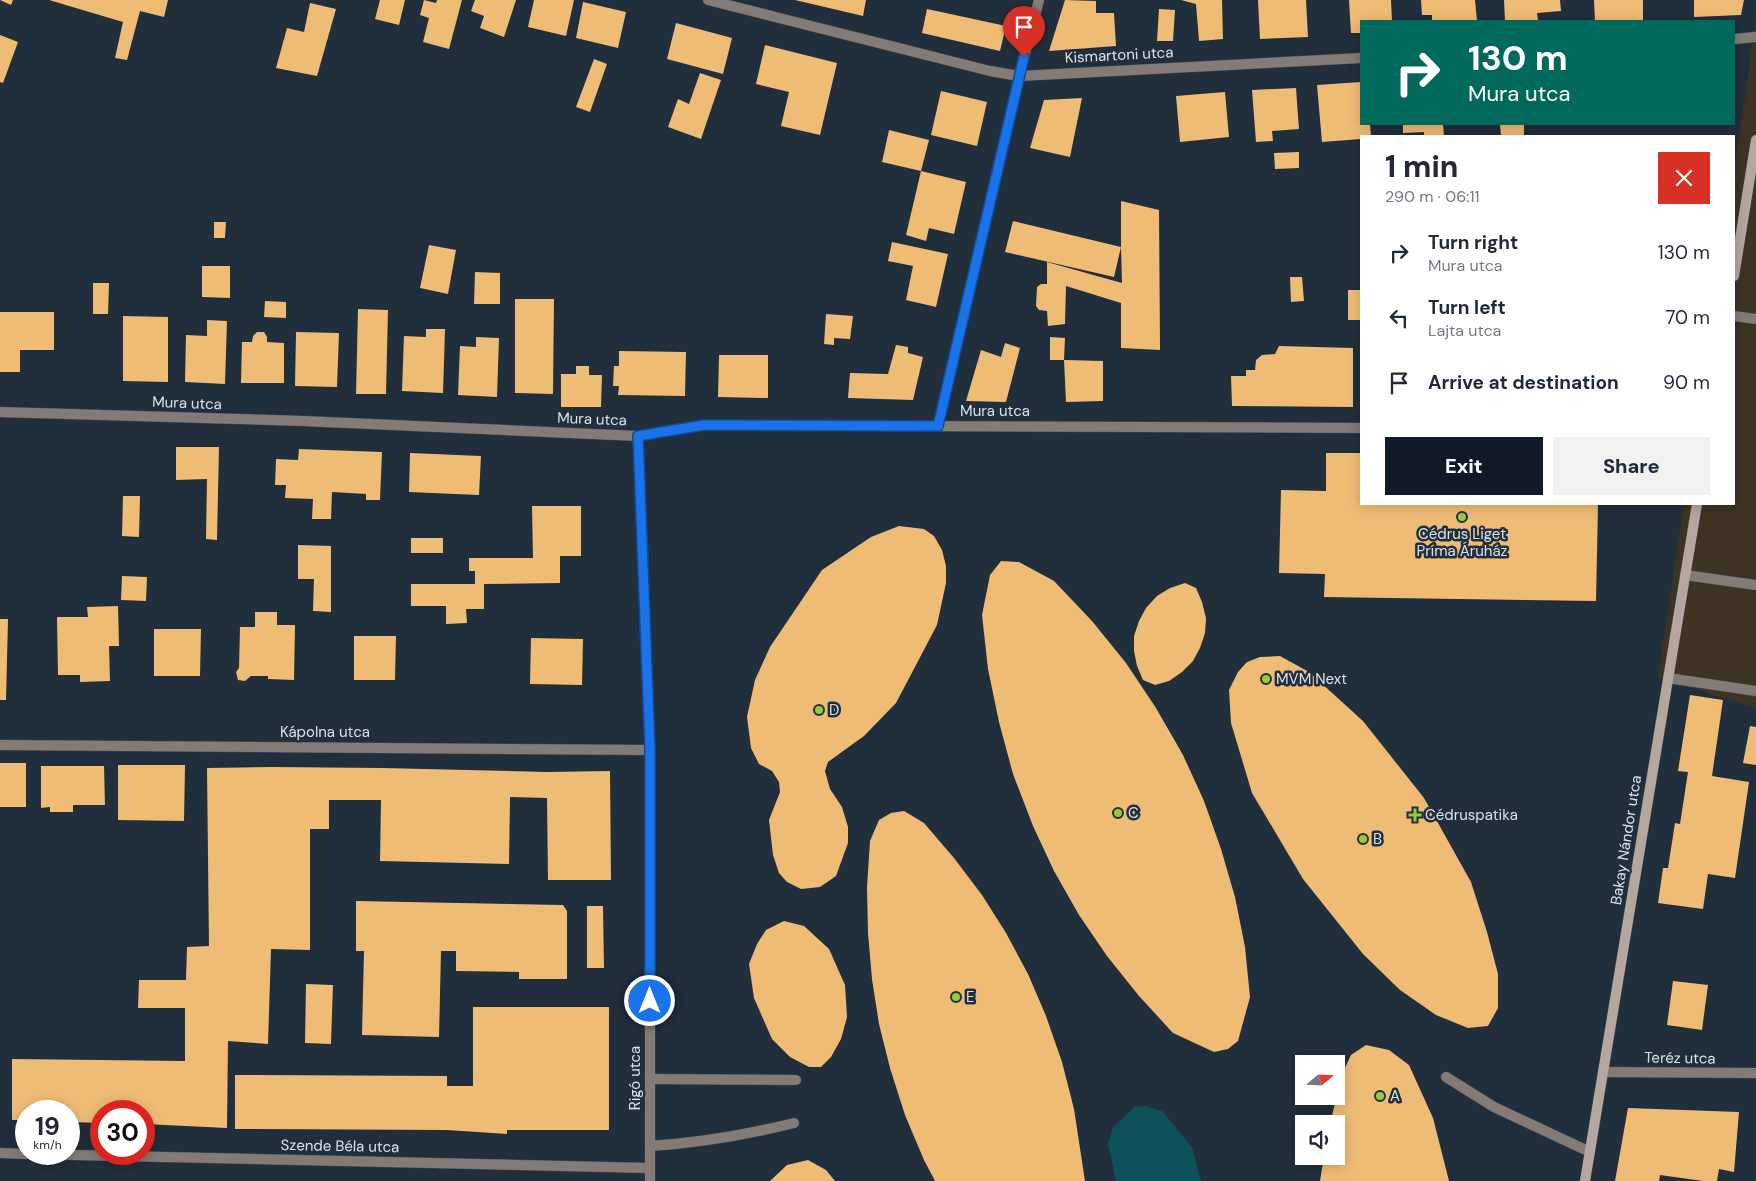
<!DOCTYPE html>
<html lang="en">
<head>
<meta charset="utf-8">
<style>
  body { margin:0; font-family:"DM Sans",sans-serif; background:#f2f2f3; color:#1f2937; height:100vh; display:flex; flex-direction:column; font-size:19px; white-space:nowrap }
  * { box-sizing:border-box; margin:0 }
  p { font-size:16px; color:#747a83 }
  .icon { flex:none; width:28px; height:28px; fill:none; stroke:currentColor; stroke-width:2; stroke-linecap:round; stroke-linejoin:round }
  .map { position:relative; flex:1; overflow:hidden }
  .sheet { position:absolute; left:1360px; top:135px; width:375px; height:370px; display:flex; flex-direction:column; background:#fff; border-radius:0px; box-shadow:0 2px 12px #0003 }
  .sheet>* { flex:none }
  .top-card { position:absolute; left:1360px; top:20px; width:375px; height:105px; border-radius:0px; box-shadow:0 2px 12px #0003; background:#00695c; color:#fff; overflow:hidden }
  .needle { width:32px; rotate:71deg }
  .buttons { position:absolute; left:1295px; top:1055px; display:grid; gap:10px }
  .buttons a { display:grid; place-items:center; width:50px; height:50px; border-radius:0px; background:#fff; box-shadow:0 2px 12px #0003; font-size:25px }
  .speed { position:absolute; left:15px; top:1100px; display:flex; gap:10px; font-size:25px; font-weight:700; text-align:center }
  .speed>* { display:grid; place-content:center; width:65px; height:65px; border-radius:50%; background:#fff; box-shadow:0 2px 12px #0003; line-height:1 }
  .speed small { font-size:12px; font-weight:400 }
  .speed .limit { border:8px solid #d22; background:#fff; color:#111 }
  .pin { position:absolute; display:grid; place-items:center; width:42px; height:42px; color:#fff; margin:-51px -21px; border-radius:50% 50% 50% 0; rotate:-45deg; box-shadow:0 0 5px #0007 }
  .pin .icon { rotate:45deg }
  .me { position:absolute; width:55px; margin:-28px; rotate:0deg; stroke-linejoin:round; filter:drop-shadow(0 0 4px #0008) }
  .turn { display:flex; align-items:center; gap:18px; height:105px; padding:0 25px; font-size:22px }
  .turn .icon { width:65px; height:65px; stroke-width:2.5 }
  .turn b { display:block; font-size:35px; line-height:42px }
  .round { display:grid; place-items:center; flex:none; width:52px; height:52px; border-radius:0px; background:#f2f2f3 }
  .summary { display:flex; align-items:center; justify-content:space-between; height:85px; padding:0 25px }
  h1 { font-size:30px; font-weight:800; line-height:38px }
  .button { display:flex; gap:10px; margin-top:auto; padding:10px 25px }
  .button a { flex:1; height:58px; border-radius:0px; background:#111827; color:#fff; font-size:20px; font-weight:800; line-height:58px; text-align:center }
  .button a+a { background:#f2f2f3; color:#1f2937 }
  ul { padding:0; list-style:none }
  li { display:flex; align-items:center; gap:15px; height:65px; padding:0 25px }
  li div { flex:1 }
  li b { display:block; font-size:19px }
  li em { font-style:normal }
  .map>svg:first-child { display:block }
  .industrial { fill:#3d3323 }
  .water { fill:#0f5159 }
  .building { fill:#efbc76 }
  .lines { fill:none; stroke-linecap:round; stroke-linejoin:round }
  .lane-casing { stroke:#3f4b57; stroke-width:11 }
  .street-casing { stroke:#3f4b57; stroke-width:11 }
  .secondary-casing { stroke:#3f4b57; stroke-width:11 }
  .lane { stroke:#847b76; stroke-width:10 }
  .street { stroke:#847b76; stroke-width:10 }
  .secondary { stroke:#b5a7a0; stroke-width:10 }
  .route-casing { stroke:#114b97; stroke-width:12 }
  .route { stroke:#1a73e8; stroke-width:9 }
  .poi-dot { fill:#97cc39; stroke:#212e3b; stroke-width:2 }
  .labels { text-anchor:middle; stroke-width:5; stroke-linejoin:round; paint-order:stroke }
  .street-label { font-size:15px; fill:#dae2eb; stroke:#212e3b }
  .poi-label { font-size:15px; fill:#dae2eb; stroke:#212e3b; text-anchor:start }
</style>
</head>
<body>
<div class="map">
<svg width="1756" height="1181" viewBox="0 0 1756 1181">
  <rect width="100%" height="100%" fill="#212e3b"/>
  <path class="industrial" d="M1756,19v689l-98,-30 26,-174h50v-335z"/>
  <path class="water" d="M1145,1106l17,5 30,36 9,34h-85l-8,-38 5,-16 21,-20z"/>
  <g class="building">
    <path d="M0,0h13l-2,5z"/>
    <path d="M49,0h119l-4,17 -24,-6 -13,49 -12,-2 8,-36z"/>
    <path d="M380,0h25l-6,25 -24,-6z"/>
    <path d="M424,0l12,3 1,-3h25l-13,49 -26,-7 6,-24 -9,-3z"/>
    <path d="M475,0h41l-12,37 -24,-9 4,-12 -13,-5z"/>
    <path d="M534,0h40l-8,36 -38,-9z"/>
    <path d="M795,0h71l-3,16z"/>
    <path d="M1065,0l31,1v12h18l2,33 -67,5z"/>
    <path d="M1181,0h41l1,39 -24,2 -3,-37z"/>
    <path d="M1258,0h48l2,37 -48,2z"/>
    <path d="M1349,0h42l1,21h-31v12h-10z"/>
    <path d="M1421,0h54l2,21h-45v-6h-10z"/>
    <path d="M1504,0h56l1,11 -24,2 1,8h-33z"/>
    <path d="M1594,0h49v20l-48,1z"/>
    <path d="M1694,0h50l-3,15 -47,2z"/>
    <path d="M583,2l43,10 -8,36 -42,-10z"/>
    <path d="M310,3l26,6 -19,67 -41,-8 11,-40 17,4z"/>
    <path d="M927,9l79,17 -6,25 -78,-18z"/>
    <path d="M1159,9l16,1 -2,31h-16z"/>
    <path d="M676,23l56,15 -9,36 -56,-15z"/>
    <path d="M0,35l18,7 -15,41 -3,-1z"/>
    <path d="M765,45l72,18 -17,72 -39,-9 8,-34 -33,-8z"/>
    <path d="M594,59l13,5 -17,48 -14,-5z"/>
    <path d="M700,73l21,7 -20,59 -33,-12 10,-28 11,5z"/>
    <path d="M1361,82v42h9l1,12h-10v3l-39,3 -5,-57z"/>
    <path d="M1296,88l3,41 -27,2 1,10 -17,1 -4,-52z"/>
    <path d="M941,91l46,11 -10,44 -46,-11z"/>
    <path d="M1225,92l4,45 -49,5 -4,-46z"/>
    <path d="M1082,98l-12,59 -40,-9 14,-48z"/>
    <path d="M1403,124h40l1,12h-20v-4l-21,1z"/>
    <path d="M1500,124h24v12h-23z"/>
    <path d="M889,130l40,10 -8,31 -39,-9z"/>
    <path d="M1299,152v16l-24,1 -1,-16z"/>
    <path d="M921,171l45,11 -12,52 -25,-6 -3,13 -20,-6z"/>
    <path d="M1121,201l38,9 1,140 -39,-2v-45l-55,-17 -1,38 -17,2 -1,-15 -8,-1 -3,-4 1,-19 4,-3h6v-22l75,21 -1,-36 -7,30 -109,-25 8,-31 108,26z"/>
    <path d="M214,222h12l-1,16h-11z"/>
    <path d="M892,242l56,12 -12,53 -30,-7 7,-34 -25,-5z"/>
    <path d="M429,245l27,5 -8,44 -28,-6z"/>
    <path d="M202,266h28v32l-28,-1z"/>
    <path d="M475,272l25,1v31h-26z"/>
    <path d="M1290,277h12l2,24 -13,1z"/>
    <path d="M93,283h16l-1,31h-15z"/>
    <rect x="1348" y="290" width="13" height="30"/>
    <path d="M515,299h39l-1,95 -38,-1z"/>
    <path d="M265,301l21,1v16l-22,-1z"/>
    <path d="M358,309l30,1 -2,84h-30z"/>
    <path d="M0,312h54v38h-34v22h-20z"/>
    <path d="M826,314l27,2 -3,23 -16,-1v7l-10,-1z"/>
    <path d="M123,316l45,1v65l-45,-1z"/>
    <path d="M207,320l20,1 -2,63 -40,-2 1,-47 21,1z"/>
    <path d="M426,329h19l-2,64 -41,-2 2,-55 22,1z"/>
    <path d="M257,332h7l3,5v5l17,1v40h-43l1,-41h10l1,-6z"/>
    <path d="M296,332l43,1 -2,54 -42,-1z"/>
    <path d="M476,337l23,1 -2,59 -39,-2 2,-49 16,1z"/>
    <path d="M1050,337l15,1 -1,22h-14z"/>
    <path d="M1005,343l15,5 -14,54 -40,-1 15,-51 20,7z"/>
    <path d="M896,345l12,2v6l15,4 -10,43 -65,-2 2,-25 38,1z"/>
    <path d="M1279,346l74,2v59l-121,-1 -1,-30h15v-6h9l1,-10 6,-5 13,-1z"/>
    <path d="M619,351l67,1 -1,44 -67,-1 1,-9h-6l1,-20h5z"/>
    <path d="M719,355h49v43l-50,-1z"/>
    <path d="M1064,360l39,1v40l-37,1z"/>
    <path d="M576,366h13v9h13l-1,32h-40v-33h15z"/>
    <path d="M176,447h43l-2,93 -11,-1 1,-60 -31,1z"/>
    <path d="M299,449l83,3 -2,48h-14v-6l-34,-2 -1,27h-19l1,-20 -28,-1 1,-13h-11l1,-26 22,1z"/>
    <path d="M410,453l71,3 -2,39 -70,-3z"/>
    <path d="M1326,453h35v51h237l-2,97 -272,-4 1,-23 -46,-1 2,-83 45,1z"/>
    <path d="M123,496h17l-1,41 -17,-1z"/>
    <path d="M532,506h49v50h-21v27l-76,1v25h-18l1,14 -21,1v-18h-35v-22h64v-13h-6v-13h64z"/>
    <path d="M899,526l25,3 10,7 8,14 4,16v17l-9,42 -41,78 -32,33 -36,26 -3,9 5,18 12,18 6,20v16l-12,33 -16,11 -19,2 -14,-7 -8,-9 -6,-18 -4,-35 11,-28 -1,-10 -7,-11 -13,-7 -8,-16 -4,-31 8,-37 15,-33 52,-77 49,-33z"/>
    <rect x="411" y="538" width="32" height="15"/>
    <path d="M298,545l33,1v66l-18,-1 1,-32h-16z"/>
    <path d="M1001,561l18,1 35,19 38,40 34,42 30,45 27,47 21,46 17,48 14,48 10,50 5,50 -12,44 -10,8 -14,3 -41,-19 -34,-37 -32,-40 -28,-41 -25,-44 -21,-45 -20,-52 -14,-52 -11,-53 -6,-54 8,-40z"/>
    <path d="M122,576l25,1 -1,24 -25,-1z"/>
    <path d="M1185,583l11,5 6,14 4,16 -1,15 -5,15 -7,13 -11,11 -13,9 -14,4 -12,-5 -6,-14 -3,-15v-15l5,-15 7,-13 11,-12 13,-8z"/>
    <path d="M118,606l1,40h-10l1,35 -30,1v-7h-22l-1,-58h31l-1,-10z"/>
    <path d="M255,612h22v13h18l-1,55 -26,-1v-3h-17l-6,5 -7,-1 -2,-8 3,-4 1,-41h15z"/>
    <path d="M0,619h8l-2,81h-6z"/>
    <path d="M154,629h47l-1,47h-46z"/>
    <path d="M354,636h42l-1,44h-41z"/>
    <path d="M531,638l52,1 -1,46 -52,-1z"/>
    <path d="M1280,656l29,16 54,49 61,77 47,84 16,50 11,42v34l-10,18 -20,2 -32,-13 -36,-25 -37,-36 -60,-75 -51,-86 -21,-70 -2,-33 9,-18 9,-10 13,-5z"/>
    <path d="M1690,695l33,5 -11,76 37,6 -14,96 -27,-4 -5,35 -45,-6 5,-35h5l7,-45 5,1 8,-52 -10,-1z"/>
    <path d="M1750,726l6,1v38l-13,-2z"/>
    <rect x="0" y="763" width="26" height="44"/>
    <path d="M118,765h67l-1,56 -66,-1z"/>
    <path d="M41,766h63l1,39h-32v7h-23v-5l-9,1z"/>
    <path d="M271,767l111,1 164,4 64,-1 1,109h-63l-1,-82 -37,-1 -1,67 -129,-3 1,-61h-52v29h-19v121l-39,-1 -3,95 -40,-3 -1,87 -83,-4v-13h-43v12l-32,-1v-11h-43v9h-14v-61l173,2v-53h-47l1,-28h47l1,-33 22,-1 -2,-178z"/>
    <path d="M904,811l20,12 30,35 28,37 24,38 22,41 18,42 16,46 12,47 11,72h-150l-11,-21 -19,-45 -15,-47 -11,-44 -7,-45 -4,-46 -1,-46 3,-46 9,-21 12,-7z"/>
    <path d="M356,901l207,4 4,6v68h-48v-7l-63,-1v-20h-15l-2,86 -77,-2 2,-84h-8z"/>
    <path d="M587,906h16l1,62h-17z"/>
    <path d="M784,921l20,5 25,23 16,36 2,32 -6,22 -10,18 -10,10h-12l-19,-10 -18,-18 -18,-41 -5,-34 8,-20 9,-14z"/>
    <path d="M1673,981l35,4 -6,45 -35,-5z"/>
    <path d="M306,984l27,1 -2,59 -26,-1z"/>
    <path d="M473,1007h136v123h-102v4l-60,-4 -212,-1v-54l212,1v10h26z"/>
    <path d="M1366,1045l23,5 20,15 24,53 16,63h-129l4,-25h12v-32h-6l12,-50 9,-19z"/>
    <path d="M1628,1108l111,4 -5,60 -15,-3 -2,12h-14l-43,-6 -1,6h-44z"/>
    <path d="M808,1160l18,10 9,11h-65l17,-16z"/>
  </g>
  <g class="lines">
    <g class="lane-casing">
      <g id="lane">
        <path d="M1734,316l22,3"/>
        <path d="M1685,575l71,10"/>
        <path d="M1668,678l88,13"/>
        <path d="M1446,1077l48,30 96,45"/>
        <path d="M650,1079l146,1"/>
        <path d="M650,1146c49,-3 96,-11 144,-23"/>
      </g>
    </g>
    <g class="street-casing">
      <g id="street">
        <path d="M708,0l282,71 29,5 342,-18"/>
        <path d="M1734,39l22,-2"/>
        <path d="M0,412l303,9 335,15 66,-11 657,3"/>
        <path d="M938,426l81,-350 20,-76"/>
        <path d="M638,436l12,314v431"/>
        <path d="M0,745l650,5"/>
        <path d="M1603,1072l153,1"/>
        <path d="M0,1153l26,1"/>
        <path d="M29,1154l621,14"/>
      </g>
    </g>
    <g class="secondary-casing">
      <g id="secondary">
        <path d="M1734,276l22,-136"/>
        <path d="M1585,1181l112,-677"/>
      </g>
    </g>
    <use href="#lane" class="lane"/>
    <use href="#street" class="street"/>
    <use href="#secondary" class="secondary"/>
  </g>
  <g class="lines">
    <g class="route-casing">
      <path id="route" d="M650,1001v-251l-12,-314 66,-11 234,1 86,-369"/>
    </g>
    <use href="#route" class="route"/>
  </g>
  <g class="poi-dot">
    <circle cx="1462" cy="517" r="5"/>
    <circle cx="1266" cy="679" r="5"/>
    <circle cx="819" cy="710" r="5"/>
    <circle cx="1118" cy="813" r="5"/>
    <path d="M1412.5 807.5h5v5h5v5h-5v5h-5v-5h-5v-5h5z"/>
    <circle cx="1363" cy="839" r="5"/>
    <circle cx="956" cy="997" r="5"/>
    <circle cx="1380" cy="1096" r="5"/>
  </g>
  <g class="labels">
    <g class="street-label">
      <text transform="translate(1119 55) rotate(-3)" y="5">Kismartoni utca</text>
      <text transform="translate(187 403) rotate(2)" y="5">Mura utca</text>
      <text x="995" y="416">Mura utca</text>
      <text transform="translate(592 419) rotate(2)" y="5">Mura utca</text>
      <text x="325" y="737">Kápolna utca</text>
      <text transform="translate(1626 840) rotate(-81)" y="5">Bakay Nándor utca</text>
      <text transform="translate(1680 1058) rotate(1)" y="5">Teréz utca</text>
      <text transform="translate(635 1078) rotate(-90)" y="5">Rigó utca</text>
      <text transform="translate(340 1146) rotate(1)" y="5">Szende Béla utca</text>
    </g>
    <g class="poi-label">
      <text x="1462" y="539" text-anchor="middle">Cédrus Liget<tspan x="1462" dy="17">Príma Áruház</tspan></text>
      <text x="1276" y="684">MVM Next</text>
      <text x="829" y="715">D</text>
      <text x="1128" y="818">C</text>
      <text x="1425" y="820">Cédruspatika</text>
      <text x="1373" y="844">B</text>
      <text x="966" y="1002">E</text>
      <text x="1390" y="1101">A</text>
    </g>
  </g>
</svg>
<div class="buttons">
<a><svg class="needle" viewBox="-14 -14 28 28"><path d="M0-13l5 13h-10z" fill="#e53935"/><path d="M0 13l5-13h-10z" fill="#747a83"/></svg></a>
<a><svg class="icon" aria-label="sound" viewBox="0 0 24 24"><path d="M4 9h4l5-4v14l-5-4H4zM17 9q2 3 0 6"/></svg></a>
</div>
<div class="speed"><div>19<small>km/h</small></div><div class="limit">30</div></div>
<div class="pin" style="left:1024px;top:57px;background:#d93025"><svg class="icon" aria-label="arrive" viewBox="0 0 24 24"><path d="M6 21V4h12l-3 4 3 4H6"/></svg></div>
<svg class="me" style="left:650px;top:1001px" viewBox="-20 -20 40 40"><circle r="17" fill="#1a73e8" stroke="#fff" stroke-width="3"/><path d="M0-11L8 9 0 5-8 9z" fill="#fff"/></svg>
<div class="top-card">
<div class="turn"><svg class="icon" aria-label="right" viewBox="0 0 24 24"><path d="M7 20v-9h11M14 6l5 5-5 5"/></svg><div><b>130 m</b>Mura utca</div></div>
</div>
<section class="sheet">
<div class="summary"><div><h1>1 min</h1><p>290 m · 06:11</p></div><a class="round" style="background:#d93025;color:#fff"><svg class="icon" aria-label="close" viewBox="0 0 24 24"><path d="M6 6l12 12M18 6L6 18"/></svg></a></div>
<ul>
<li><svg class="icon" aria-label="right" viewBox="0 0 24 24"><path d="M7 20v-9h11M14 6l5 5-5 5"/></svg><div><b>Turn right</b><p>Mura utca</p></div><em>130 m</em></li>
<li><svg class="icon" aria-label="left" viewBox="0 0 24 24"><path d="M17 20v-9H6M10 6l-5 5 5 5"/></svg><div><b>Turn left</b><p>Lajta utca</p></div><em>70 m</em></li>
<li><svg class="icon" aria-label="arrive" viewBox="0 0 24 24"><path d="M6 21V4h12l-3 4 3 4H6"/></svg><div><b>Arrive at destination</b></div><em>90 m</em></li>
</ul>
<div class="button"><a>Exit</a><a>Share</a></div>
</section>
</div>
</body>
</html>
